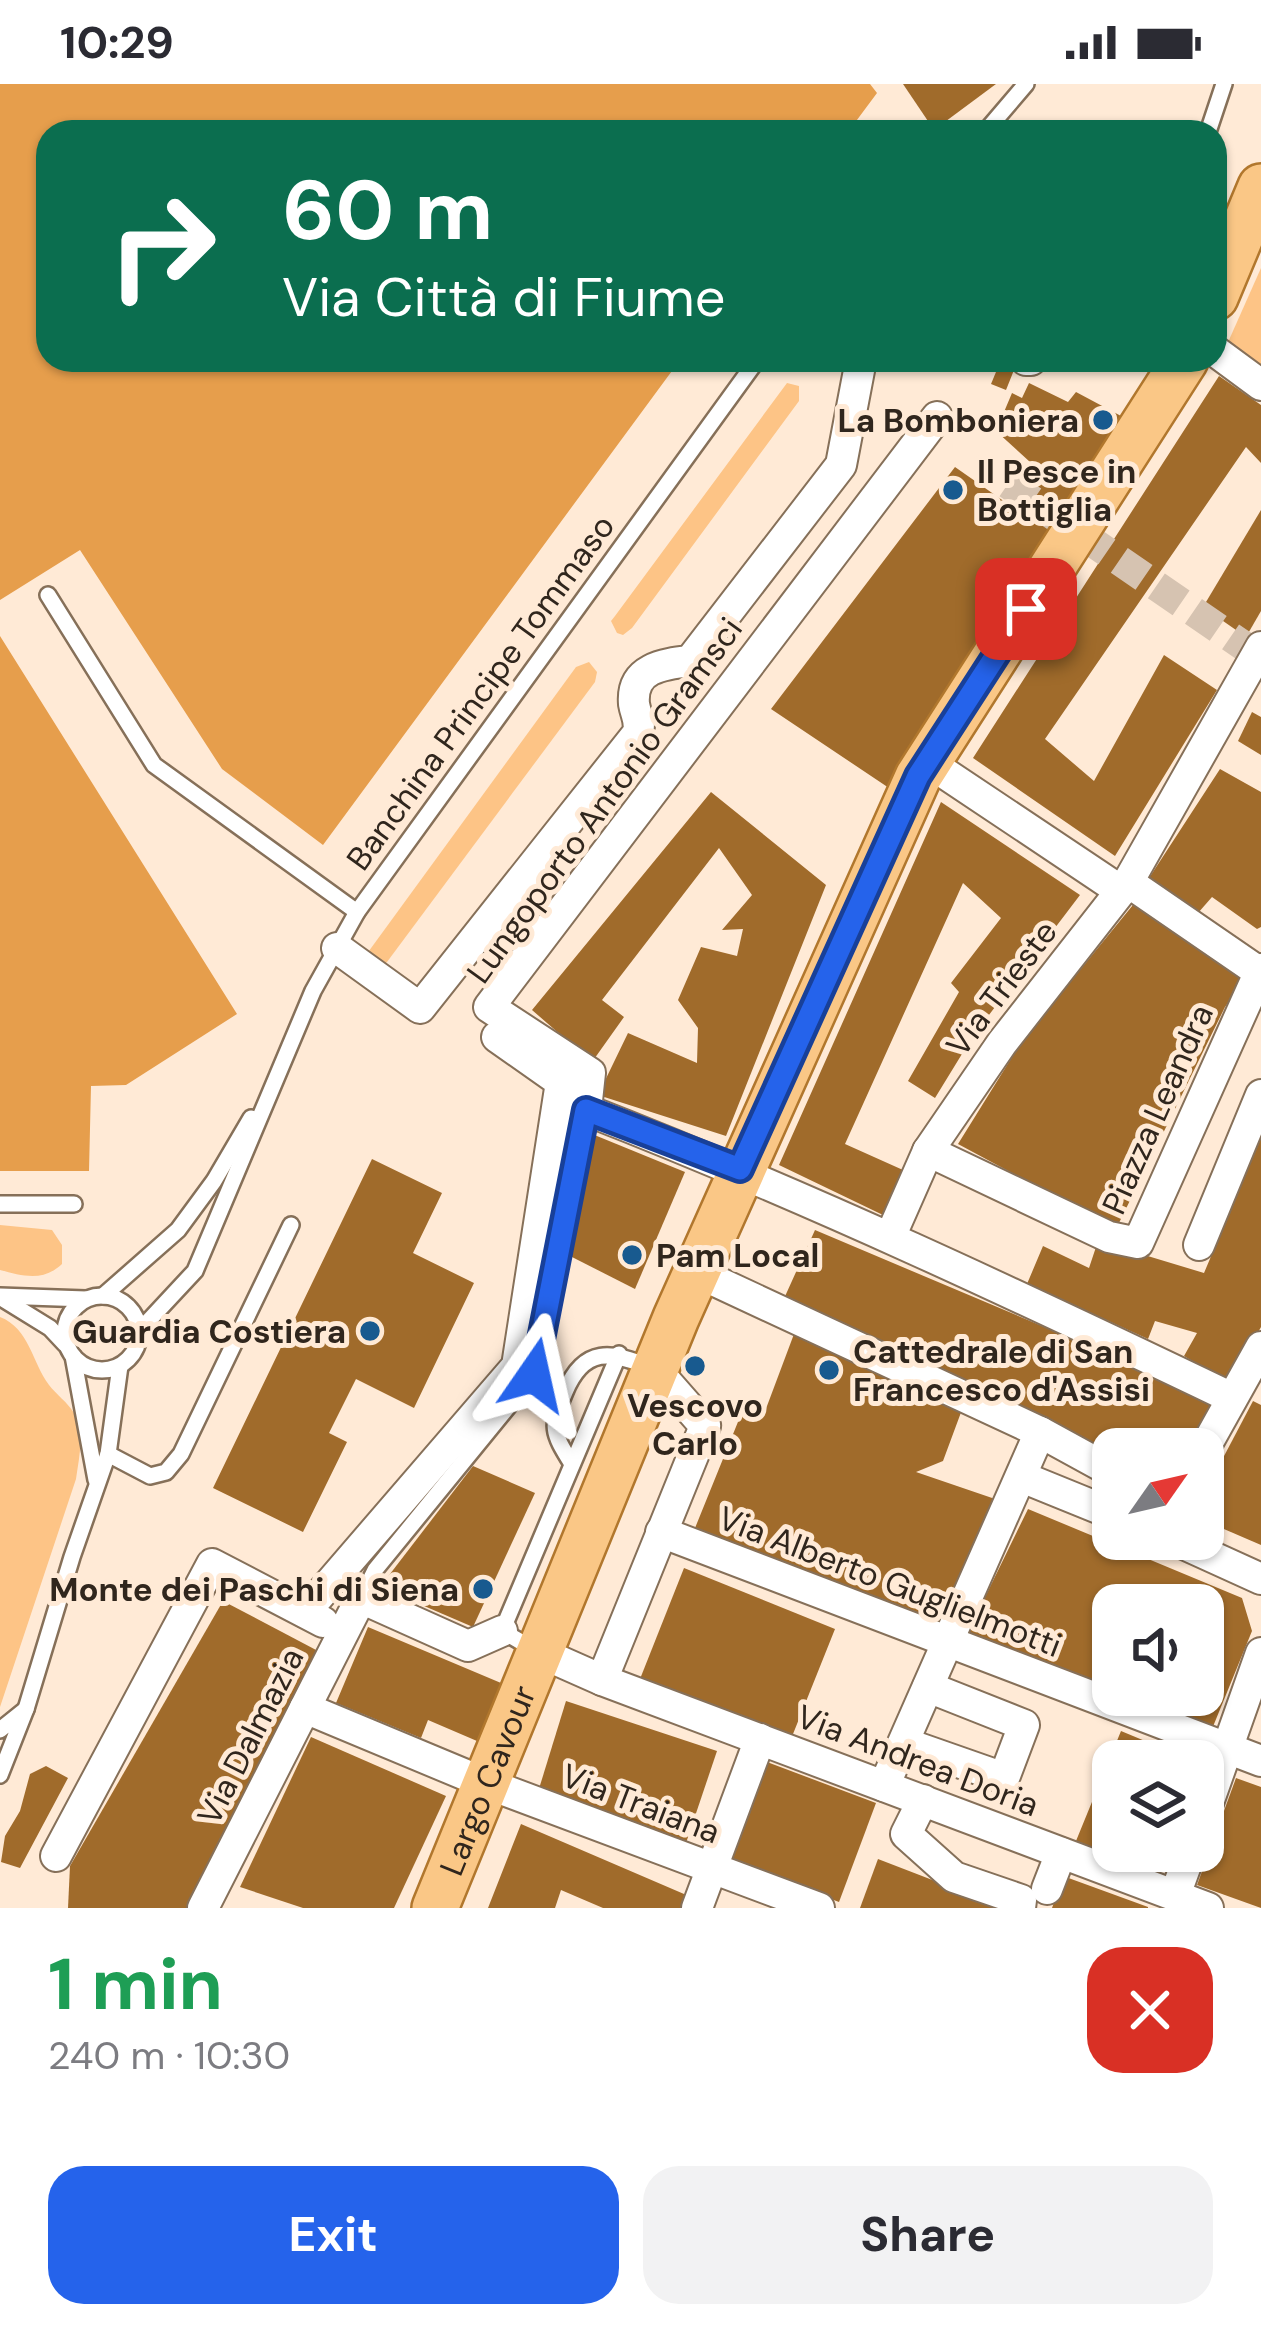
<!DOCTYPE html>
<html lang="en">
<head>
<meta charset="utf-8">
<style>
  body { margin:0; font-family:"DM Sans",sans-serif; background:#f2f2f3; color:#2b2b33; height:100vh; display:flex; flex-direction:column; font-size:45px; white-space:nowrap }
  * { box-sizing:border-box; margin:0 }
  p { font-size:39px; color:#7c7c81 }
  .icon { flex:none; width:66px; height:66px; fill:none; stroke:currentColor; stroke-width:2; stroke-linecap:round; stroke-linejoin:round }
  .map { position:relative; height:1824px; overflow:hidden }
  .details { display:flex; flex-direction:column; background:#fff; flex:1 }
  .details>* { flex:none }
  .banner { position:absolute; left:36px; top:36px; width:1191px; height:252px; border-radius:36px; box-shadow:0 3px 9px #0004; background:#0b6e4f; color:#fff; overflow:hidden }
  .needle { width:78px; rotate:56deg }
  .tools { position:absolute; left:1092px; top:1344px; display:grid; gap:24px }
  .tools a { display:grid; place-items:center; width:132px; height:132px; border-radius:24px; background:#fff; box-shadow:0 3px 9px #0004; font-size:60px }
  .pin { position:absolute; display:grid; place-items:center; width:102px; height:102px; color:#fff; margin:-51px; border-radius:24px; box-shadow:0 6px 18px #0006 }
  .me { position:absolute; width:132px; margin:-66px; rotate:11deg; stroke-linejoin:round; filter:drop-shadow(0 0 9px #0008) }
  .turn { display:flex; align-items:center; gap:42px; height:252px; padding:0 48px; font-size:54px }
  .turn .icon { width:156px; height:156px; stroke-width:2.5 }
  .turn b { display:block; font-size:84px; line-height:102px }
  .round { display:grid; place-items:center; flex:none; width:126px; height:126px; border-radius:36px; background:#f2f2f3 }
  .overview { display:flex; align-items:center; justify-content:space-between; height:204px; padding:0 48px }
  h1 { font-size:72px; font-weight:700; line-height:90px; color:#1e9e55 }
  .button { display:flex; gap:24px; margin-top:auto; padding:24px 48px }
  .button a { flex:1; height:138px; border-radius:36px; background:#2563eb; color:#fff; font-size:48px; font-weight:700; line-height:138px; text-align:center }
  .button a+a { background:#f2f2f3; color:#2b2b33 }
  .status { display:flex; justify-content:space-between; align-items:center; height:84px; padding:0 60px; background:#fff; direction:ltr }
  .status svg { height:33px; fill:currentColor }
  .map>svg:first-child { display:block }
  .green { fill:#fdc486 }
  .water { fill:#e69e4c }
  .building { fill:#a06b2b }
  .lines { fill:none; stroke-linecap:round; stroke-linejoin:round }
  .street-tunnel { stroke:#d6c3b1; stroke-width:30; stroke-dasharray:30 15; stroke-linecap:butt }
  .lane-casing { stroke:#867059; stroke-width:20 }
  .street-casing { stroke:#867059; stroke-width:34 }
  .primary-casing { stroke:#b1772d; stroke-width:50 }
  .lane { stroke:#fff; stroke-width:15 }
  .street { stroke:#fff; stroke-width:30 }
  .primary { stroke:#fac786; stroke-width:45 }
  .route-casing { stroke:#184099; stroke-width:30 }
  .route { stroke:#2563eb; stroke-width:21 }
  .poi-dot { fill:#185a8f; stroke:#ffead6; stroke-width:4.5 }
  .labels { text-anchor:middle; stroke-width:10; stroke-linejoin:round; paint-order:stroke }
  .poi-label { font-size:33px; font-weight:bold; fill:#30261d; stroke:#ffead6; text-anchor:end }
  .street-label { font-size:33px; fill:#30261d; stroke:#ffead6 }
</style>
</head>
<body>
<div class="status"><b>10:29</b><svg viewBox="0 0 49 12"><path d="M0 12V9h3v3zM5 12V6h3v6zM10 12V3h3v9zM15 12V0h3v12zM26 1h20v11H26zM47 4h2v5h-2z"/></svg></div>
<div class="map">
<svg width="1261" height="1824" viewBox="0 0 1261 1824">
  <rect width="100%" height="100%" fill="#ffead6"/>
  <g class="green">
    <path d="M1261,184v105l-36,-24z"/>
    <path d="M787,299l12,3v15l-167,227 -9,7 -6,-2 -6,-12 4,-5z"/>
    <path d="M589,578l8,10 -2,10 -208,280 -5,4 -16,-11 210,-288z"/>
    <path d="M0,1141l52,5 10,15v19c-19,18 -39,12 -62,6z"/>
    <path d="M0,1233c29,11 32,45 49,68 7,9 19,18 25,28 11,21 5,45 2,66l-76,228z"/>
  </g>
  <g class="water">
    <path d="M0,0h870l7,9 -29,39h-800v228h632l-357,485 -101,-76 -142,-219 -80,50z"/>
    <path d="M0,552l237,378 -111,71 -35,1 -2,85h-89z"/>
  </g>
  <g class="building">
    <path d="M903,0h93l-62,46z"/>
    <path d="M1001,276h17l-12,30 -15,-6z"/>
    <path d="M1219,292l42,29v58l-15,-16 -201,292 49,42 70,-126 53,35 -102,166 -142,-98z"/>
    <path d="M1029,299l39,19 8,-10 45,24 -232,372 -118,-79 184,-242 50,35 25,-40 -34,-31 16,-38 10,5z"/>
    <path d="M1261,426v101l-15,26 -43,-30z"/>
    <path d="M1252,628l9,5v38l-23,-14z"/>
    <path d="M1220,685l41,23v135l-4,2 -45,-32 -14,16 -49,-35z"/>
    <path d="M711,708l115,93 -100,251 -128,-41 30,-62 69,30 1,-35 -20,-28 23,-53 36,9 6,-27 -21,1 30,-35 -33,-47 -117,152 22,17 -32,45 -60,-52z"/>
    <path d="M941,718l139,93 -107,141 -38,62 -27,-17 51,-89 -8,-9 50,-65 -38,-35 -118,261 58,26 -20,45 -104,-50z"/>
    <path d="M1137,816l111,76 -23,31 -109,222 -158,-85 64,-103z"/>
    <path d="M592,1050l93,38 -50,117 -65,-33z"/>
    <path d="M1261,1054v189l-32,57 -45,-28 13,-23 -42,-12 -7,18 -121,-55 16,-38 46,22 9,-27 106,32z"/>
    <path d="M372,1075l70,34 -29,60 61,30 -60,125 -58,-29 -27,54 18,9 -44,90 -90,-44z"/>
    <path d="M815,1146l350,148 49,26 -27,45h-74v3l-331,-149z"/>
    <path d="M794,1250l169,73 -20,54 -27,11 82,28 -56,124 -249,-91 51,-126 20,7z"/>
    <path d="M1253,1317l8,4v140l-58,-25v-24z"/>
    <path d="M473,1382l62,27 -62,134 -93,-40z"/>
    <path d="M1028,1425l214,89 10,33 -40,98 -87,-34h78v-90h-90v86l-146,-57z"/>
    <path d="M684,1484l151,61 -44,110 -151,-60z"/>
    <path d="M223,1517l95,50 -130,257h-120l2,-42z"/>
    <path d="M368,1543l133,56 -24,58 -49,-21 -7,18 -85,-35z"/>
    <path d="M566,1617l151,50 -31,92 -148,-51z"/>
    <path d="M1121,1647l72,30h-80v90h48l-9,22 -76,-32z"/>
    <path d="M311,1653l135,59 -52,112h-91l-63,-21z"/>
    <path d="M767,1678l109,41 -37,99 -109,-41z"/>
    <path d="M46,1682l22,12 -48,90 -19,-6 4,-26 15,-25 10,-37z"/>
    <path d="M1236,1694l25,9v121l-64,-23z"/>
    <path d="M521,1740l170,73 -4,11h-84l-42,-18 -6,18h-67z"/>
    <path d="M878,1775l127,49h-145z"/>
    <path d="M1063,1792l85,31v1h-96z"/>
  </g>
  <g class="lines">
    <path class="street-tunnel" d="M1008,400l249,171"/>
    <g class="lane-casing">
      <g id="lane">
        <path d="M985,48l41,-48"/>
        <path d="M1208,48l16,-48"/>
        <path d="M48,511l106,170 203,147"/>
        <path d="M0,1120h74"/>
        <circle cx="102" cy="1249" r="37"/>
        <path d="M0,1212l86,3"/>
        <path d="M103,1212l75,-66 36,-49 37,-63"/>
        <path d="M3,1215l47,29 15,16"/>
        <path d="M140,1246l55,-59 118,-280 44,-79 400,-552"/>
        <path d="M73,1272l23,124"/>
        <path d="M108,1370l42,22 16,-4 15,-18 110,-229"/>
        <path d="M572,1380c-20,-32 -22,-37 -7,-72 19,-46 46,-41 87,-24"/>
        <path d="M361,1514l14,-28 159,-195 52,-265"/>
        <path d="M535,1566l-33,-19 117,-277"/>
        <path d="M26,1625l46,-152 36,-103 12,-88"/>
        <path d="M0,1646l26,-21 -26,66"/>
      </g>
    </g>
    <g class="street-casing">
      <g id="street">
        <path d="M1215,267l46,34"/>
        <path d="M1026,276h5"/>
        <path d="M937,333l-448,590 101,66 -4,37c221,86 433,186 646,288"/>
        <path d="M928,678l193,129"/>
        <path d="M1128,798l131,90"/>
        <path d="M337,864l83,60 218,-275c3,-12 -2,-17 -4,-29 -3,-36 29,-40 56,-43l151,-196 20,-105"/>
        <path d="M928,1067l181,86 29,6 123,-274"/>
        <path d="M891,1151l37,-84 74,-108 126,-161 133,-235"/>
        <path d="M1199,1161l62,-150"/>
        <path d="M696,1188l344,160 73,40"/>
        <path d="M1203,1367l58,-104"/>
        <path d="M1022,1393l91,37"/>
        <path d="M661,1448l600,229"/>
        <path d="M1173,1455l88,40"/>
        <path d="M305,1528l212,-246 44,-284 -64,-45"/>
        <path d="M541,1569l61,27 606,228"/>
        <path d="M602,1596l103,-254 -50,-57"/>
        <path d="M305,1624l180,75 334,125"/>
        <path d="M904,1659l100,35 20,-53 -96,-38"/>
        <path d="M884,1702l156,-354"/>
        <path d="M923,1716l-17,34 48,43 67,23 -1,8"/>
        <path d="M1203,1733l58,-164"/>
        <path d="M56,1772l156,-292 111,58"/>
        <path d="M1047,1805l14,-36"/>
        <path d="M1175,1811l16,-44"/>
        <path d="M203,1824l158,-310 107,48 34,-15"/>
        <path d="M697,1824l63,-169"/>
      </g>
    </g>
    <g class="primary-casing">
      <g id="primary">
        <path d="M1215,213l46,-110"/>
        <path id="s1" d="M435,1824l241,-590 242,-541 267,-417"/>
      </g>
    </g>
    <use href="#lane" class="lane"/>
    <use href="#street" class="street"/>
    <use href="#primary" class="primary"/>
  </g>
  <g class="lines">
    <g class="route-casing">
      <path id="route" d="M534,1291l52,-265 154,59 178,-393 108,-167"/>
    </g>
    <use href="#route" class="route"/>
  </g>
  <g class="poi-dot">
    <circle cx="1103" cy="336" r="12"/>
    <circle cx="953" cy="406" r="12"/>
    <circle cx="632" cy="1171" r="12"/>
    <circle cx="370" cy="1247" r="12"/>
    <circle cx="695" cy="1282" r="12"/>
    <circle cx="829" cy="1286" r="12"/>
    <circle cx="483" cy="1505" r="12"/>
  </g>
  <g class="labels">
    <g class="poi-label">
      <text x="1079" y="348">La Bomboniera</text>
      <text x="977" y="399" text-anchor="start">Il Pesce in<tspan x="977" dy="38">Bottiglia</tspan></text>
      <text x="656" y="1183" text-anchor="start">Pam Local</text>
      <text x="346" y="1259">Guardia Costiera</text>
      <text x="853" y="1279" text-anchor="start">Cattedrale di San<tspan x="853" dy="38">Francesco d'Assisi</tspan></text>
      <text x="695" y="1333" text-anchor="middle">Vescovo<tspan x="695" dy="38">Carlo</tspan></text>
      <text x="459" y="1517">Monte dei Paschi di Siena</text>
    </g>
    <g class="street-label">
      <text transform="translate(480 608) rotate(-54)" y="12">Banchina Principe Tommaso</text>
      <text transform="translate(604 716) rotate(-54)" y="12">Lungoporto Antonio Gramsci</text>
      <text transform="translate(1001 904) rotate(-53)" y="12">Via Trieste</text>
      <text transform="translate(1157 1025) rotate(-66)" y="12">Piazza Leandra</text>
      <text transform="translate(890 1497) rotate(21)" y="12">Via Alberto Guglielmotti</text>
      <text transform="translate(250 1652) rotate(-63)" y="12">Via Dalmazia</text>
      <text transform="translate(918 1676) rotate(21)" y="12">Via Andrea Doria</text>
      <text dy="12" stroke="none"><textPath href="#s1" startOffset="138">Largo Cavour</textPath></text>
      <text transform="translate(641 1719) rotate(21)" y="12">Via Traiana</text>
    </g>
  </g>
</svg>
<div class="tools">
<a><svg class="needle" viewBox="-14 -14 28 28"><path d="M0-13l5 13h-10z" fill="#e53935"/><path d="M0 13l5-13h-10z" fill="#7c7c81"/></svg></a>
<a><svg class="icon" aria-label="sound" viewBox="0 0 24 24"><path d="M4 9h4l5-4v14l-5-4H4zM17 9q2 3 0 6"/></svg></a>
<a><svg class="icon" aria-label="layers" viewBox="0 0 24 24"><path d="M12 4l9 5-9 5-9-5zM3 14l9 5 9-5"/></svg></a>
</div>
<div class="pin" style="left:1026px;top:525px;background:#d93025"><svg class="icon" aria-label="arrive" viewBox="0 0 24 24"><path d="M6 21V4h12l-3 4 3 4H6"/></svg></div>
<svg class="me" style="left:534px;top:1291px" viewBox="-20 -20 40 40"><path d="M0-17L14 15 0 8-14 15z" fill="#2563eb" stroke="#fff" stroke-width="4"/></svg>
<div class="banner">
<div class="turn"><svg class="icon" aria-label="right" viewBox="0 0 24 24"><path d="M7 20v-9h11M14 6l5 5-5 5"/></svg><div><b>60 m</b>Via Città di Fiume</div></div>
</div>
</div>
<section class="details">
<div class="overview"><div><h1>1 min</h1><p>240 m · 10:30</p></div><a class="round" style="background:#d93025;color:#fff"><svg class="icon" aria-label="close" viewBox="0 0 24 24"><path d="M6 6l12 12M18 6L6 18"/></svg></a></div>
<div class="button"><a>Exit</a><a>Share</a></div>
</section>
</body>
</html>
